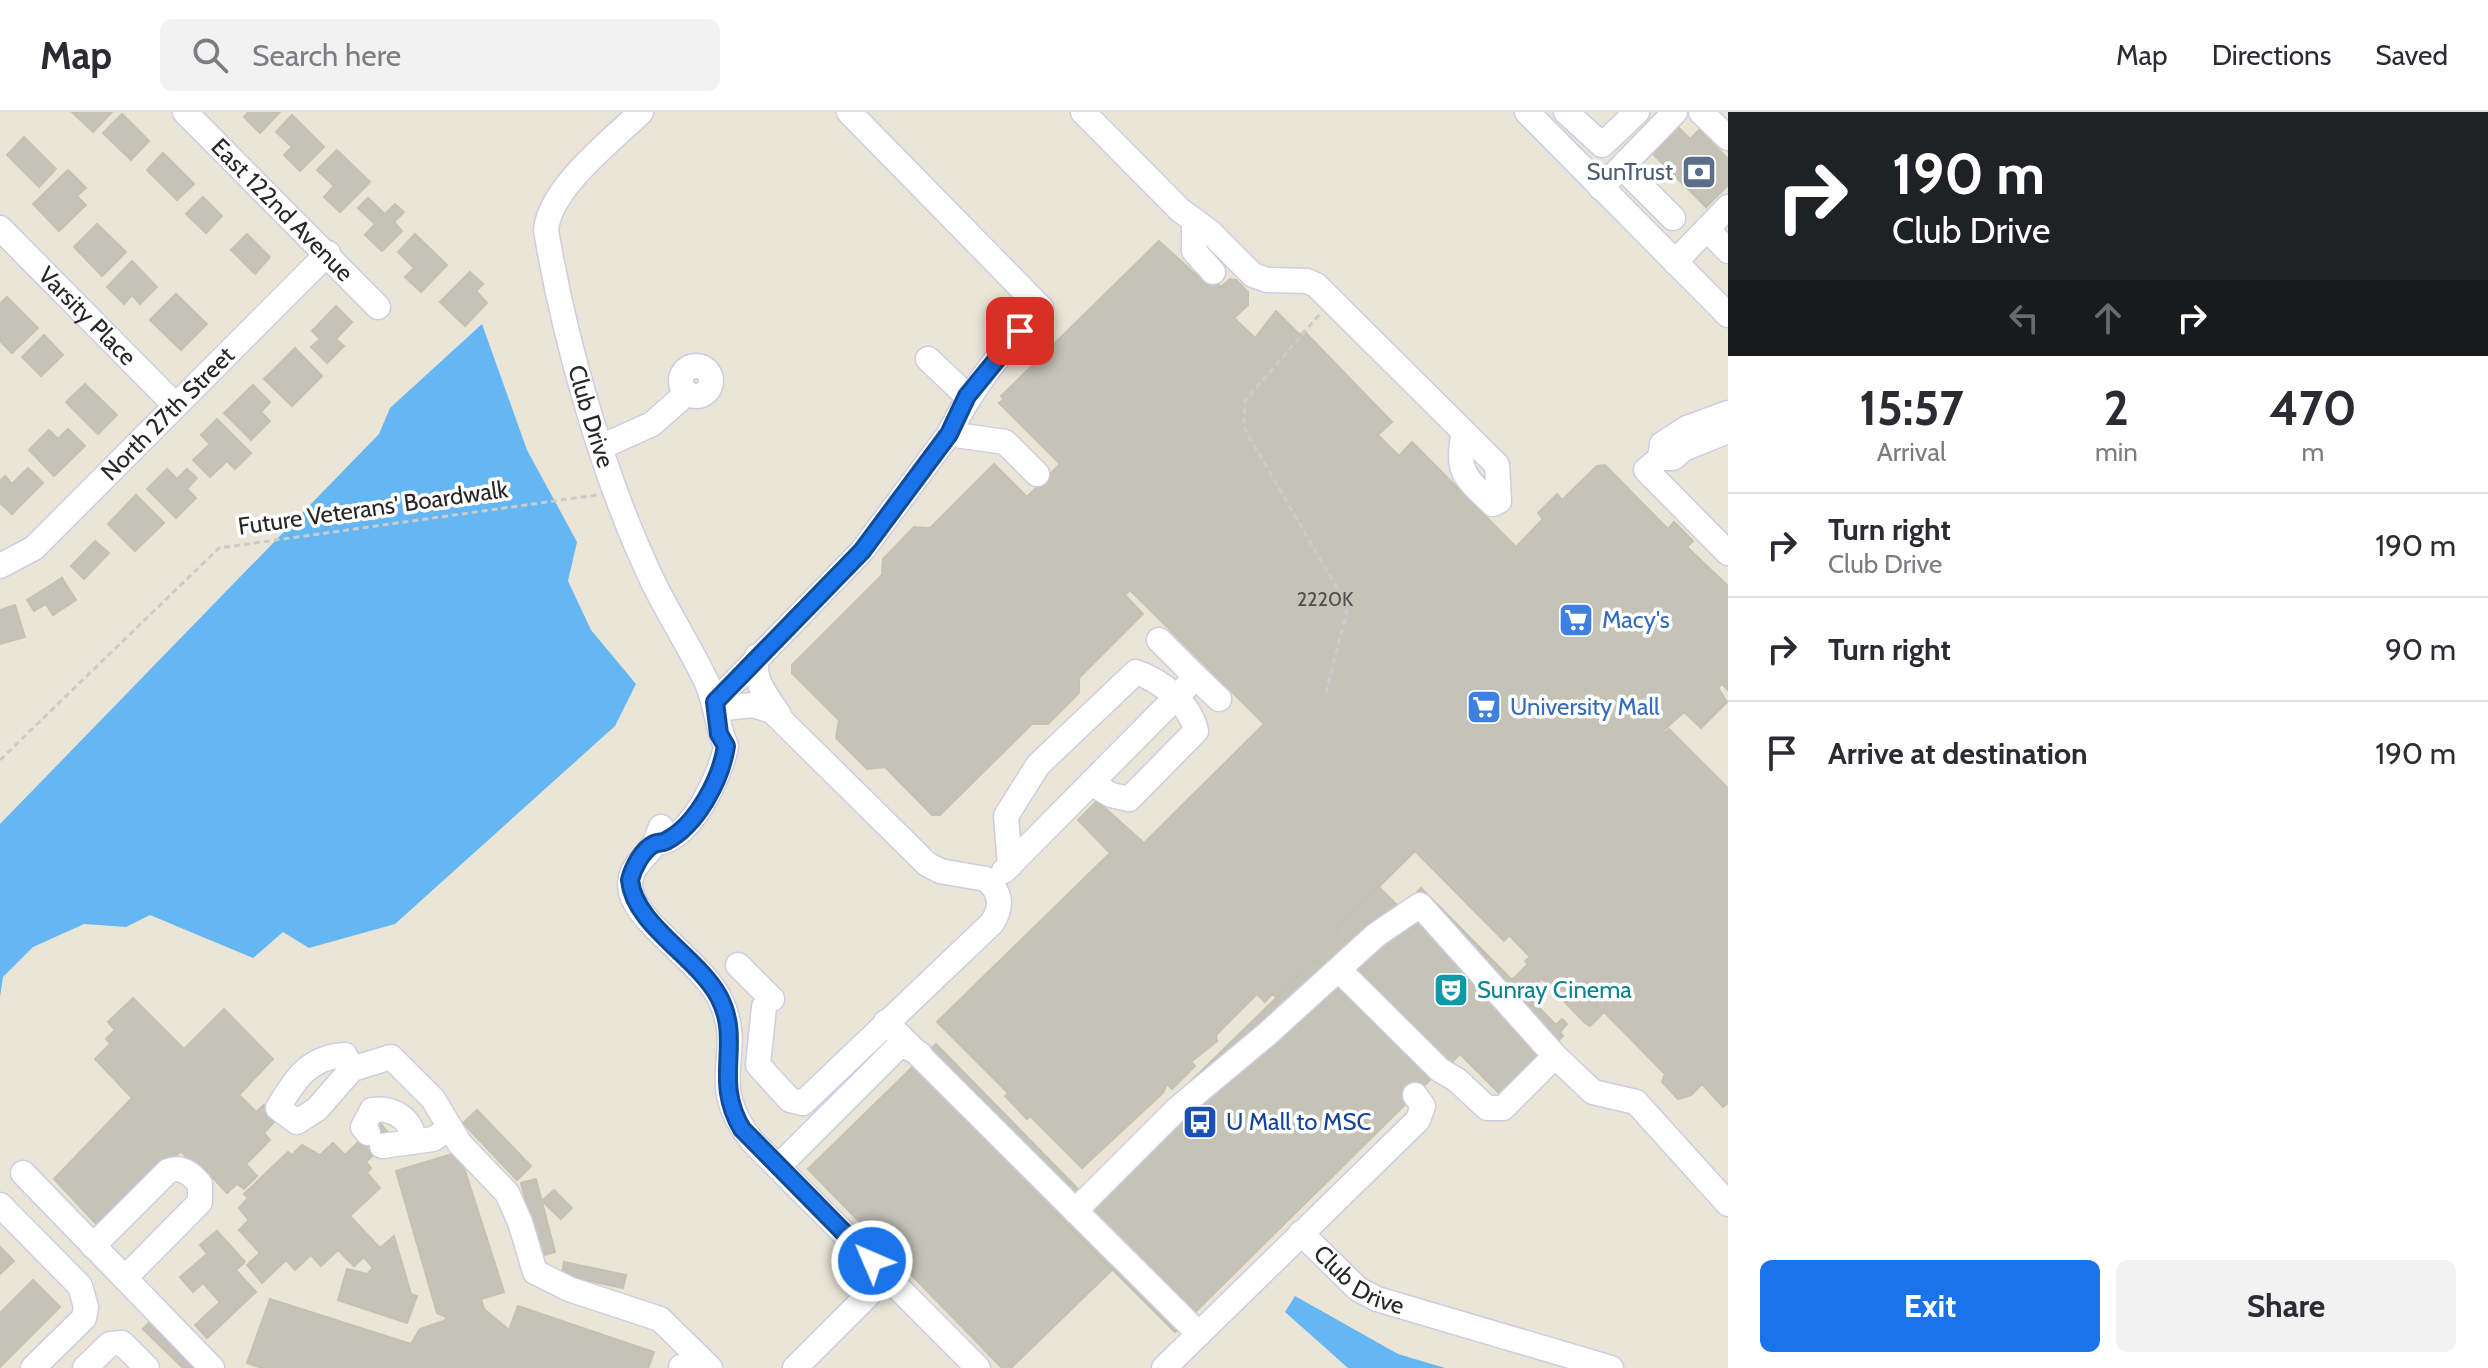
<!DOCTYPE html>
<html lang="en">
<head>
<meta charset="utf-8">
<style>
  body { margin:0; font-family:Cabin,sans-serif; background:#f2f2f3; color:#2b2b33; height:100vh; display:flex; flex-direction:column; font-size:30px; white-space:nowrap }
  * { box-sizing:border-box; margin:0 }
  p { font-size:26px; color:#7c7c81 }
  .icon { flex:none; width:44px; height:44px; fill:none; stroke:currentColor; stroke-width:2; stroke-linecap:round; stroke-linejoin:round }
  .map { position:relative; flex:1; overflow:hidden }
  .drawer { display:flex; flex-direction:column; background:#fff; width:760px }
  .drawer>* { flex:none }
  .top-card { background:#202124; color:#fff; overflow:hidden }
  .pin { position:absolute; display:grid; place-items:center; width:68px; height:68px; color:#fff; margin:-34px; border-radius:16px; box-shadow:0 4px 12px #0006 }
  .me { position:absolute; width:88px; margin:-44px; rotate:315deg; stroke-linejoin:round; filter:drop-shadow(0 0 6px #0008) }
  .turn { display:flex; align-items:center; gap:28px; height:168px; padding:0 32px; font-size:36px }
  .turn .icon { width:104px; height:104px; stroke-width:2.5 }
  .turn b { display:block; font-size:56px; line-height:68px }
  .lanes { display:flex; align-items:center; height:76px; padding:0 32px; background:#0003; justify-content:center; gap:40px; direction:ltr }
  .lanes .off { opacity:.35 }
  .eta { display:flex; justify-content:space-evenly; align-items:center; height:136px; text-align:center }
  .eta b { font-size:48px; font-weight:800; line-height:56px }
  .primary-button { display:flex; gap:16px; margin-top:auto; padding:16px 32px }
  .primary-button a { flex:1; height:92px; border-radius:12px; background:#1a73e8; color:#fff; font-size:32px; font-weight:800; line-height:92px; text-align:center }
  .primary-button a+a { background:#f2f2f3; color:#2b2b33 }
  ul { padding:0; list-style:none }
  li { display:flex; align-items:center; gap:24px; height:104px; padding:0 32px; border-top:2px solid #e1e1e2 }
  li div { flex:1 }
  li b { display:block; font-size:30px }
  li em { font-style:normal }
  header { display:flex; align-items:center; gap:48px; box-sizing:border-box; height:112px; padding:0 40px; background:#fff; border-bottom:2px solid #e1e1e2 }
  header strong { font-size:38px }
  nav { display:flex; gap:44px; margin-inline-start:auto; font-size:28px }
  .search { width:560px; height:72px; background:#f2f2f3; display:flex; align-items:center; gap:20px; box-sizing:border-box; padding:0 28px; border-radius:12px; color:#7c7c81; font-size:30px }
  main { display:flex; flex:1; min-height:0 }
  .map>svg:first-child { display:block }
  .water { fill:#64b7f2 }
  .building { fill:#c5c2b7; stroke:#c5c1b1; stroke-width:2 }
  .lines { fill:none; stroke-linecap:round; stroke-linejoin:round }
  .minor-casing { stroke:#cccde1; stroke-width:27 }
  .path { stroke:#cbcbcb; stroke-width:3; stroke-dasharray:6 4; stroke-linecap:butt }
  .minor { stroke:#fff; stroke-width:24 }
  .route-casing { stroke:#114b97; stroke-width:20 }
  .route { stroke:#1a73e8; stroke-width:14 }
  .labels { text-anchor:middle; stroke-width:7; stroke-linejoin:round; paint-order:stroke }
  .number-label { font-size:20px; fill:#4e4e4b }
  .service-label { font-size:24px; fill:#4e5e75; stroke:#fff; text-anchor:end }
  .street-label { font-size:24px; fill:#272727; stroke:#fff }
  .shop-label { font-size:24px; fill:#366cbe; stroke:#fff; text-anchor:start }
  .culture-label { font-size:24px; fill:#0d838f; stroke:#fff; text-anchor:start }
  .transit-label { font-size:24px; fill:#164399; stroke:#fff; text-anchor:start }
</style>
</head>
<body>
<header>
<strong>Map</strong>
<div class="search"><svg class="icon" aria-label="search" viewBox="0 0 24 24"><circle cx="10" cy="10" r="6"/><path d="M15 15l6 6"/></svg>Search here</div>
<nav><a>Map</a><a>Directions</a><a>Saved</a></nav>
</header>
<main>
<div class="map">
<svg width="1728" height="1256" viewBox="0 0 1728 1256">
  <rect width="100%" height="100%" fill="#ebe5d7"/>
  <g class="water">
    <path d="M482,212l45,126 50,92 -9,39 23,49 45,54 -21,42 -220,198 -86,24 -26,-16 -30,26 -103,-43 -24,12 -42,-3 -51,23 -30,30 -3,20v-173l379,-390 11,-26z"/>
    <path d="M1295,1184l103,58 47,14h-97l-63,-56z"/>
  </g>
  <g class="building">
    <path d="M72,0h40l-19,20z"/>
    <path d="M248,0h32l-20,21 -16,-16z"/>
    <path d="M122,2l27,27 -18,19 -28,-27z"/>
    <path d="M292,3l32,32 -24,24 -16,-16 8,-8 -16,-15z"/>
    <path d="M1674,11l16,16 9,-9 29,29v26l-22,22 -58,-58z"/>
    <path d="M24,25l32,32 -17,18 -32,-32z"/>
    <path d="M337,38l33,32 -30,30 -16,-15 10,-11 -17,-16z"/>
    <path d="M163,41l31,31 -17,16 -30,-30z"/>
    <path d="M68,58l18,18 -9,8 9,9 -27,26 -26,-27z"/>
    <path d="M203,85l19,19 -16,17 -20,-19z"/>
    <path d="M368,86l17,16 10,-10 9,8 -10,10 8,9 -20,20 -17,-16 10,-11 -17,-16z"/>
    <path d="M97,112l29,28 -24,24 -28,-29z"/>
    <path d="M247,122l23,23 -15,17 -24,-24z"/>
    <path d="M415,122l32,31 -26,27 -16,-15 9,-9 -16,-16z"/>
    <path d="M1159,129l35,32h13l14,14 9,-8 6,1 12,12v13l-14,13 21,20 21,-27 24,24 4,-4 88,91 -14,13 21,21 13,-14 104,105 27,-28 -5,-6 19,-19 5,6 35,-34 8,-1 63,64 6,-7 19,19 -6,6 41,39v104l-6,-6 -4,4 9,14 -26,26 -17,-16 -21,19 2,2 4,-4 59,59v315l-5,4 -21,-23 -11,11 -13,4 -16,-17 3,-8 -61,-62 -14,14 -5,-3 -60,-62 5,-4 -21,-22 -5,6 -89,-90 -80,79 10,10 13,-12 12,12 -37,37 -17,-18 -40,38 -4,-3 -7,8 -8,-8 -41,41 1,6 -26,21 4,4 -23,23 -5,-5 -4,9 -81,75 -52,-52 -3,3 -22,-23 3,-3 -71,-71 173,-169 -32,-33 19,-19 47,42 120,-119 -134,-134 -5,5 18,19 -64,64v15l-31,31h-16l-92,91h-8l-47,-48 -18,2 -31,-31 3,-18 -47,-47v-8l90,-90 1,-16 31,-32 16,1 64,-64 33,33 33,-33 -61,-61 5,-4 -3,-3z"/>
    <path d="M132,149l25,26 -17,17 -8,-9 -8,9 -17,-17z"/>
    <path d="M470,160l13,12 -7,7 11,12 -22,23 -25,-24z"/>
    <path d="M176,182l31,30 -26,26 -31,-30z"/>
    <path d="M7,185l31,31 -26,25 -12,-12v-37z"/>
    <path d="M336,194l16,16 -16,17 8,7 -17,17 -16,-16 9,-8 -8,-8z"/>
    <path d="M44,223l19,20 -22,21 -19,-19z"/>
    <path d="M295,236l27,28 -30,30 -28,-27z"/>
    <path d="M85,272l32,31 -19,19 -32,-32z"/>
    <path d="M253,273l17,17 -9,10 9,9 -19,19 -27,-27z"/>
    <path d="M217,307l34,34 -16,16 -8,-8 -17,16 -17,-17 17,-16 -9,-9z"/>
    <path d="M68,317l17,17 -31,30 -25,-26 20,-20 9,9z"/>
    <path d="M28,356l15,15 -31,31 -12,-11v-22l5,-5 7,8z"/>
    <path d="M167,357l10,10 10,-10 10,9 -10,11 9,9 -20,20 -29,-29z"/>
    <path d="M136,383l28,28 -29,28 -27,-27z"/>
    <path d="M95,429l14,12 -25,26 -13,-13z"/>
    <path d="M62,466l14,22 -23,15 -7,-11 -12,7 -7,-11z"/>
    <path d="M15,493l10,32 -25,7v-34z"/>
    <path d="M1378,774l23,23 20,-21 91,92 17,-17 14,14 -16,18 29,30 6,-6 5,5 -7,8 3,4 -61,60 -42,-42 -13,13 -102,-103 25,-24 -12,-12 -13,12 -10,-10z"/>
    <path d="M1316,847l114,121 -255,252 -119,-119z"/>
    <path d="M133,886l51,51 40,-40 49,50 -34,36 17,17 8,-7 13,14 -13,14 6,7 -24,24 11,12 -13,13 -7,-5 -10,9 -28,-30 -4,4 -14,-16 -82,76 -45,-48 78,-81 -37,-39 15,-15 -4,-5 9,-9 -7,-8z"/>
    <path d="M936,932l142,145 -22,24 56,57 -101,98h-9l-194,-199z"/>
    <path d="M477,998l54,56 -14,14 -54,-57z"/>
    <path d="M379,1010l13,15 -26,25 5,6 -4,5 13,15 -30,28 30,32 14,-12 17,58 6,2 -10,27 -69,-23 9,-31 20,5 6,-6 -9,-11 -10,9 -16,-16 -17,16 -10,-11 -16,15 -9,-10 -24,23 -15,-18 13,-12 -21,-23 10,-10 -10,-12 9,-10 -4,-4 44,-42 4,3 10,-10 18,10 13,-12 12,12z"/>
    <path d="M459,1040l45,140 -23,7 3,10 25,21 9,-24 136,46 -6,16h-386l-15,-5 23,-64 141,45 9,-15 26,-9v-3l-9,-4 -41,-142z"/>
    <path d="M536,1067l19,73 -15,4 -19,-73z"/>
    <path d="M554,1078l18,18 -11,11 -19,-18z"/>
    <path d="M217,1119l28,31 -9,8 20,22 -49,46 -12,-13 25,-23 -17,-19 -10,9 -13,-15 27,-23 -7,-9z"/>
    <path d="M0,1135l14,14 -14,13z"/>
    <path d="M564,1150l62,13 -3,13 -61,-13z"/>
    <path d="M33,1168l27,27 -60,60v-54z"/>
    <path d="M153,1206l43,50h-13l-40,-39z"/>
  </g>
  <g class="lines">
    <g class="minor-casing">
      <g id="minor">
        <path id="s1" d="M185,0l193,195"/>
        <path id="s2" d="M641,0c-30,29 -91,76 -95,118 18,108 55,239 101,339 17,39 42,75 60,114 9,21 10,43 19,63 -5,29 -36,96 -70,97"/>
        <path d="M849,0l192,196c-37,40 -68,77 -92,126"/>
        <path d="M1083,0l97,98 31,23 42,42 14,5 40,1 9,4 181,180 2,36 -6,3c-28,-27 -38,-32 -29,-72"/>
        <path d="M1527,0l201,203"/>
        <path d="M1566,0l36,33 35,-33"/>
        <path d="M1701,0l27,26"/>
        <path d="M1622,55l51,51"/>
        <path d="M1601,76l74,-76"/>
        <path d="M1194,108v31l19,21"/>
        <path id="s3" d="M0,116l175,177"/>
        <path d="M1707,117l21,22"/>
        <path d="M1675,150l53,-55"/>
        <path d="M928,247l39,37"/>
        <circle cx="696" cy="269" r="15"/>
        <path d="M1728,301l-41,15 -25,16 -2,14 -14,12 82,83"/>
        <path d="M601,335l51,-23 35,-31"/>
        <path d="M1660,346h13l10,-9 45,-18"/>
        <path id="s4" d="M0,454l34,-18 294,-295"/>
        <path d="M757,544c-6,23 10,40 22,59"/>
        <path d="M1196,565l23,22"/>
        <path d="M715,590l147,-151 87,-117 56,8 32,32"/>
        <path d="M716,597l37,-4 19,6 155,153 13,7 46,8c15,13 17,27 6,44l-189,180 -13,-3 -32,-35 6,-58"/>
        <path d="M661,715c-3,6 -4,12 -7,17 -10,17 -28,24 -23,48 7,32 73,72 90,109 25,54 -17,80 31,140l226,227"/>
        <path d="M1010,753l-4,-49 32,-51 98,-93c26,9 54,32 60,59l-67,68 -18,-4 -20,-12"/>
        <path d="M1004,759l192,-194 -37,-37"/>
        <path d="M738,853l34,34"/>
        <path d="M1339,858l101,100 17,10 30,28h16l52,-52 38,36 43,10 92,102"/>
        <path d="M886,910l313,312"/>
        <path d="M352,957l-7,-14c-36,2 -50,24 -67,53l19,14 20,-13 35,-40 39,-12 42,42 27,45 47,49 13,29 15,50 34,17 91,30 50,49"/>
        <path d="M368,1021l-5,-6 9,-17c21,-3 41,9 42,32"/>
        <path d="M382,1034l51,-7 17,-11"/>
        <path d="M778,1055l120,-120h9l13,7"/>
        <path d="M23,1061l189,195"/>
        <path d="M0,1093l80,81 6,21 -2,11 -51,50"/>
        <path d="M1075,1099l101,-101 90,-75 110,-100 44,-30 135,151"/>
        <path id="s5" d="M1301,1121l57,56 19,10 234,69"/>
        <path d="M93,1134l75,-75c14,-6 24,4 32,13v18l-75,76"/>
        <path d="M681,1255l2,1"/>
        <path d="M85,1256l25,-24 12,-1 25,25"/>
        <path d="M795,1256l92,-92"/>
        <path d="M1164,1256l254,-248 5,-14 -8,-11"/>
      </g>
    </g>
    <g class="path">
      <path d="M1319,203l-74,86 -1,27 104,179 -22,85"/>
      <path d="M0,648l219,-212 378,-53"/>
    </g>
    <use href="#minor" class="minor"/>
  </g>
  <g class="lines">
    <g class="route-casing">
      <path id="route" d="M872,1149l-130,-132c-30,-50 1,-86 -23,-132 -21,-40 -85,-72 -89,-117 3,-12 12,-30 24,-36 4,-2 9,-1 12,-3 31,-16 55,-62 60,-95l-7,-12 -4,-32 147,-151 87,-117 18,-38 53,-65"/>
    </g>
    <use href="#route" class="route"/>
  </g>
  <defs>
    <g id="bank-square" transform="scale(1.8)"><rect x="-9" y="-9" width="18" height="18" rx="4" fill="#5c6f8a" stroke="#fff"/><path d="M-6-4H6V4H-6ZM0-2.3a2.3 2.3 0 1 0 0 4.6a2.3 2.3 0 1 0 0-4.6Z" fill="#fff"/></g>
    <g id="supermarket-square" transform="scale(1.8)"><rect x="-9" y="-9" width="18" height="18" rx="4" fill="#3f7fe0" stroke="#fff"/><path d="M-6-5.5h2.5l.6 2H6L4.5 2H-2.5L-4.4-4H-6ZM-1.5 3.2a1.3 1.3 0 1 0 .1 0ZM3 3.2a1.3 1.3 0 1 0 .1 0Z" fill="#fff"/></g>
    <g id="theatre-square" transform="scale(1.8)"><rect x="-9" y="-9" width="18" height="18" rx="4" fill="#0f9aa8" stroke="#fff"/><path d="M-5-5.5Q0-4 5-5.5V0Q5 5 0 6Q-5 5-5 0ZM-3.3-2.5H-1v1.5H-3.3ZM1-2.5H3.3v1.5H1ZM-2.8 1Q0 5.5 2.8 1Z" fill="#fff"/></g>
    <g id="bus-square" transform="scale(1.8)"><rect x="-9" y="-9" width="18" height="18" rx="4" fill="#1a4fb4" stroke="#fff"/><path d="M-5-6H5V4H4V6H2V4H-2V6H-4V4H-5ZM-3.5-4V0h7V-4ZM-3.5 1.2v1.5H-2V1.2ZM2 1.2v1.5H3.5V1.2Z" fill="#fff"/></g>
  </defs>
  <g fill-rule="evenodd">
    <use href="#bank-square" x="1699" y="60"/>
    <use href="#supermarket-square" x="1576" y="508"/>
    <use href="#supermarket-square" x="1484" y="595"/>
    <use href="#theatre-square" x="1451" y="878"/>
    <use href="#bus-square" x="1200" y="1010"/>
  </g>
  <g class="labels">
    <g class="number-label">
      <text x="1325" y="494">2220K</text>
    </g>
    <g class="service-label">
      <text x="1673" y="68">SunTrust</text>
    </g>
    <g class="street-label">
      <text dy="8" stroke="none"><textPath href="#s1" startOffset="138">East 122nd Avenue</textPath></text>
      <text dy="8" stroke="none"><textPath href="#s3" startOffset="124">Varsity Place</textPath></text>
      <text dy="8" stroke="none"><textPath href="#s4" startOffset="228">North 27th Street</textPath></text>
      <text dy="8" stroke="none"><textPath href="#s2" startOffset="346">Club Drive</textPath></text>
      <text transform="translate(373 396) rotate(-8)" y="8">Future Veterans' Boardwalk</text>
      <text dy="8" stroke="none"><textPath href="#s5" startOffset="76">Club Drive</textPath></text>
    </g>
    <g class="shop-label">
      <text x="1602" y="516">Macy's</text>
      <text x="1510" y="603">University Mall</text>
    </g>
    <g class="culture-label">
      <text x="1477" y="886">Sunray Cinema</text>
    </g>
    <g class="transit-label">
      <text x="1226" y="1018">U Mall to MSC</text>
    </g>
  </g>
</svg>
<div class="pin" style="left:1020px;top:219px;background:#d93025"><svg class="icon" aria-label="arrive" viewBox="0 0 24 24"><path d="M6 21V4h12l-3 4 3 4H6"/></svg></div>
<svg class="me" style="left:872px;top:1149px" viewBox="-20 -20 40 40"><circle r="17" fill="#1a73e8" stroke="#fff" stroke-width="3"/><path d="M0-11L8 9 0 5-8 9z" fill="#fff"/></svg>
</div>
<section class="drawer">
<div class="top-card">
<div class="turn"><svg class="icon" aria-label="right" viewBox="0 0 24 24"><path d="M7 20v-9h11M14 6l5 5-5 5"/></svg><div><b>190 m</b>Club Drive</div></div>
<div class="lanes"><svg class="icon off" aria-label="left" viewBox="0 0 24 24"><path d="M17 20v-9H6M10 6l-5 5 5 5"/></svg><svg class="icon off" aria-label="ahead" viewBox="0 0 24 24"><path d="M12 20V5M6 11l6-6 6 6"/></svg><svg class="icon" aria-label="right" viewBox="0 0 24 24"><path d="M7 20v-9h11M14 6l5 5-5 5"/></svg></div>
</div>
<div class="eta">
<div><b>15:57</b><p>Arrival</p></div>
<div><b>2</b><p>min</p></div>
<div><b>470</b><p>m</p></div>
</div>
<ul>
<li><svg class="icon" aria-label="right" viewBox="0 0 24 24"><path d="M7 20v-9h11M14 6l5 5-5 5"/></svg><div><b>Turn right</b><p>Club Drive</p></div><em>190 m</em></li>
<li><svg class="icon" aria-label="right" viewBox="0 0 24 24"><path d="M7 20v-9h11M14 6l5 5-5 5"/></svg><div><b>Turn right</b></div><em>90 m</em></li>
<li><svg class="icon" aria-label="arrive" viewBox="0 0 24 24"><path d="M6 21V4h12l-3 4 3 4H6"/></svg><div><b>Arrive at destination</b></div><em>190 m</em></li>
</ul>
<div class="primary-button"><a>Exit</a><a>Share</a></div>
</section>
</main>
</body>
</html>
